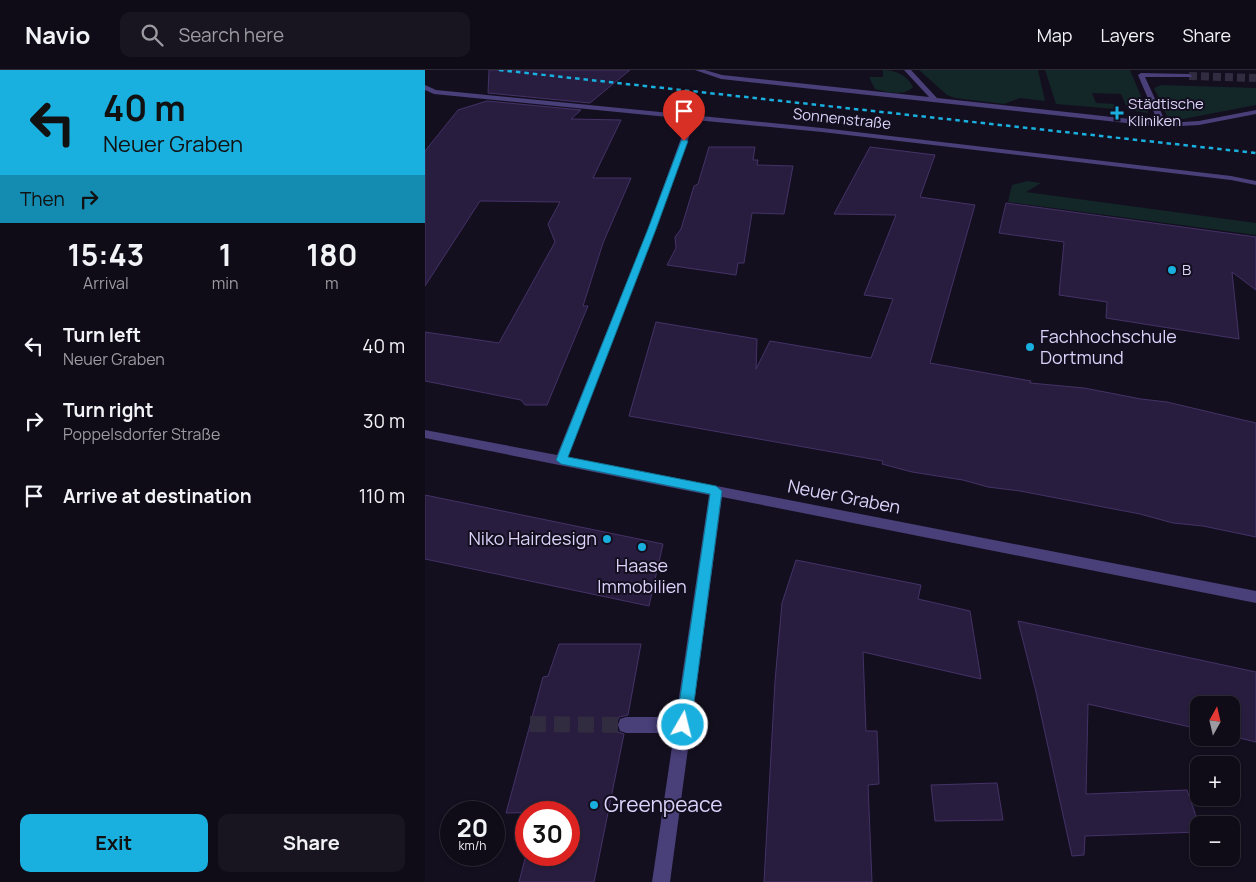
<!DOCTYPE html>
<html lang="en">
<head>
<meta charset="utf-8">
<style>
  body { margin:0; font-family:Manrope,sans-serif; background:#181420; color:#f1f3f6; height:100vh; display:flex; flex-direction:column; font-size:19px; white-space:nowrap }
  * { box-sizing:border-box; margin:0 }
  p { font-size:16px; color:#9b9ba1 }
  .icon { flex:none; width:28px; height:28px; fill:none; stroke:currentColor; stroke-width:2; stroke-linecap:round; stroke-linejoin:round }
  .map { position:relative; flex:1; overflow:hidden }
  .drawer { display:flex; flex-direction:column; background:#0f0b17; width:425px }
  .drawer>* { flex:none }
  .guide { background:#19afde; color:#111; overflow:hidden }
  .needle { width:32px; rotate:8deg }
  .controls { position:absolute; left:765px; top:626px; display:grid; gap:10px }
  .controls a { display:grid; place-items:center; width:50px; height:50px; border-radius:10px; background:#0f0b17; box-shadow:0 1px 4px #0004,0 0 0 1px #2f2b36; font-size:25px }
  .speed { position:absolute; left:15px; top:731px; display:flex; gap:10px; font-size:25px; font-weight:700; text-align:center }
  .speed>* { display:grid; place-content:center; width:65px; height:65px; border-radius:50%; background:#0f0b17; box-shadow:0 1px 4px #0004,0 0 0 1px #2f2b36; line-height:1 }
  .speed small { font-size:12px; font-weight:400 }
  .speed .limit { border:8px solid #d22; background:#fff; color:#111 }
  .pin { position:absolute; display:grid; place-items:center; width:42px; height:42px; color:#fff; margin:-51px -21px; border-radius:50% 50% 50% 0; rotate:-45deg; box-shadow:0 0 5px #0007 }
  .pin .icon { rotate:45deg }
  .me { position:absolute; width:55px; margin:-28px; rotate:8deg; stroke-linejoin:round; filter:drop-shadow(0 0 4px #0008) }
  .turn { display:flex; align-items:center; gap:18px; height:105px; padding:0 20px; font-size:22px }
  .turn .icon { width:65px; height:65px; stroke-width:2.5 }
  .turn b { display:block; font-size:35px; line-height:42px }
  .then { display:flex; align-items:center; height:48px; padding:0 20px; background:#0003; gap:10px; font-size:19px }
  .eta { display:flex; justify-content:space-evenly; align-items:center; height:85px; text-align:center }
  .eta b { font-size:30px; font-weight:700; line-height:35px }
  .cta { display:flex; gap:10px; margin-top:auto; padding:10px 20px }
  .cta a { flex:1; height:58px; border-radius:10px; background:#19afde; color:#111; font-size:20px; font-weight:700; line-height:58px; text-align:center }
  .cta a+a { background:#181420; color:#f1f3f6 }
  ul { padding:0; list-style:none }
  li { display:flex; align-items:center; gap:15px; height:75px; padding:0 20px }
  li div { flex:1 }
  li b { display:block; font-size:19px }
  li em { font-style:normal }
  header { display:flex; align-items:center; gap:30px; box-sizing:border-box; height:70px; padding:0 25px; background:#0f0b17; border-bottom:1px solid #2f2b36 }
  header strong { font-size:24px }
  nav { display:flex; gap:28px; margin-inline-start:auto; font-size:18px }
  .search { width:350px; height:45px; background:#181420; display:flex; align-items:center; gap:12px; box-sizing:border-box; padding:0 18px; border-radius:10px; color:#9b9ba1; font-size:19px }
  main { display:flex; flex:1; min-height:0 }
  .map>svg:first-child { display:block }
  .green { fill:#132628 }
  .building { fill:#281d3e; stroke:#443267 }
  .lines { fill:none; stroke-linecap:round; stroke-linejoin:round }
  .minor-tunnel-far1 { stroke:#322c40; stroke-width:8; stroke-dasharray:8 4; stroke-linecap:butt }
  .minor-tunnel { stroke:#322c40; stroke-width:16; stroke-dasharray:16 8; stroke-linecap:butt }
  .minor { fill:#493f79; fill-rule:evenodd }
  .rail { stroke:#19afde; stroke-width:2.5; stroke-dasharray:4.5 4; stroke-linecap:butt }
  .route { fill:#19afde; stroke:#107290 }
  .poi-dot { fill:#19afde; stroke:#140f1f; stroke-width:2 }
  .labels { text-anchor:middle; stroke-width:4; stroke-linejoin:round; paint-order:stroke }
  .far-poi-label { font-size:15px; fill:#dcd2fa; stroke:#140f1f; text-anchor:start }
  .far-street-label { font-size:15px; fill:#dcd2fa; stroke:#140f1f }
  .poi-label { font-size:18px; fill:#dcd2fa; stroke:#140f1f; text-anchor:start }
  .street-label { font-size:18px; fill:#dcd2fa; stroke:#140f1f }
  .near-poi-label { font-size:21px; fill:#dcd2fa; stroke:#140f1f; text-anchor:start }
</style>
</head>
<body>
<header>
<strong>Navio</strong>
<div class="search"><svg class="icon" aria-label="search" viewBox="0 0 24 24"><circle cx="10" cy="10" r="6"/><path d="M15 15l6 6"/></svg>Search here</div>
<nav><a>Map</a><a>Layers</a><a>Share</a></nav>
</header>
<main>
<section class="drawer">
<div class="guide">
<div class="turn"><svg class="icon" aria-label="left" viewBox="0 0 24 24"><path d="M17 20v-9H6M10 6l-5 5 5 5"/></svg><div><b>40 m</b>Neuer Graben</div></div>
<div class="then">Then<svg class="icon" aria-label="right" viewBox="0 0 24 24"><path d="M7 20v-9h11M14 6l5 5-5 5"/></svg></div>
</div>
<div class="eta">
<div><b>15:43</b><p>Arrival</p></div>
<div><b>1</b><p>min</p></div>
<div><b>180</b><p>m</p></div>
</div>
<ul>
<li><svg class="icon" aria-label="left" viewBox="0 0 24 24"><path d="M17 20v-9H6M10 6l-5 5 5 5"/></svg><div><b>Turn left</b><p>Neuer Graben</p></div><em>40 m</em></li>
<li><svg class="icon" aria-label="right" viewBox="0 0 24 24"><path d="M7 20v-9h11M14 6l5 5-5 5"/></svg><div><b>Turn right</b><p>Poppelsdorfer Straße</p></div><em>30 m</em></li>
<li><svg class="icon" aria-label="arrive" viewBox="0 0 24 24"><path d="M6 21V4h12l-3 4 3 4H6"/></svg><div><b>Arrive at destination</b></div><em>110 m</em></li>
</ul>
<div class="cta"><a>Exit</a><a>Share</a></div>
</section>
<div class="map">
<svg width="831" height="812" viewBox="0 0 831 812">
  <rect width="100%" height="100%" fill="#140f1f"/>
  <g class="green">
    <path d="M458,0c12,0 24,5 30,17 -9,10 -27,5 -38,2l-6,-12h14z"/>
    <path d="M494,0h119l7,31 -25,-3 -16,6 -49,-6 -8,-3z"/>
    <path d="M620,0h85l18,43 -20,-3 -7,-16 -29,-1 4,10 19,1 1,5 -60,-5z"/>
    <path d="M736,15l95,3v17l-73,14 -16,-3 -13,-28z"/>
    <path d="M603,111l13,2 -15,9 230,31v12l-248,-33 4,-17z"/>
  </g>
  <g class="building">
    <path d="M64,0h141l-40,33 -102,-10z"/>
    <path d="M62,31l94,9 -10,9 50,1 -28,58h38l-28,65 -20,63h5l-41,99h-22l-4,-5 -96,-19v-49l74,11 56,-101 -7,-18 12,-22 -80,-1 -55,85v-135l33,-41z"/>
    <path d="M284,77h46l-2,13h5l-1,5 36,1 -9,48 -32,-1 -8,50h-6l-2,12 -69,-10 9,-17 -1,-11 6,-8 13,-43 4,-2z"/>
    <path d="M445,77l65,8 -15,42 55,8 -45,158 101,18 -1,2 54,5 57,11 26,3 89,21v114l-53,-11 -30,-3 -33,-9 -120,-23 -32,-4 -25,-7 -51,-8 -30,-8 1,-3 -254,-45 27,-94 101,17 -1,30 14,-28 101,17 22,-59 -29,-4 32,-80 -62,-1z"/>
    <path d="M581,133l250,34v53l-24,-18 7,67 -133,-21 1,-16 -48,-7 5,-53 -65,-9z"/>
    <path d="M0,425l238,49 -14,62 -224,-47z"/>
    <path d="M371,490l125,25 -3,14 52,12 11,68 -118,-27 3,79h11l1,25 1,28 -11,1 4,97h-108l11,-201 7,-78z"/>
    <path d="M593,551l238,51v70l-25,-6v-31h-32v24l-111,-25 -2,90 101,-4 12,35v7l-114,4 -1,19 -12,1 -36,-164z"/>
    <path d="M134,574h82l-13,71 -9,2 -3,7 2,8 6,2 -30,148h-75l7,-27h43v-43l-63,1 37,-136 5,-1z"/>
    <path d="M572,713l6,37 -68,1 -4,-36z"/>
  </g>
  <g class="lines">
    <path class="minor-tunnel-far1" d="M764,6l67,2"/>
    <path class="minor-tunnel" d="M105,654l96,1"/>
    <g class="minor">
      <path d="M270,0h10l17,5 207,22 -25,-27h7l26,28 221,24 -20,-47 3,-2 48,1 3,2 -1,1h-46l21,46 33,-2 57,-11v4l-57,11 -36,2 -442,-48z"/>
      <path d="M0,15l11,5 386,38 409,48 25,5v4l-25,-5 -409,-48 -127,-12 -39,109 -88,228 688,134v12l-534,-106 -52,385h-18l22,-149h-48l-6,-2 -2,-6 2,-6 6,-2h50l33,-222 -284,-57v-8l132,25 91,-226 40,-110 -254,-25 -9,-4z"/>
    </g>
    <path class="rail" d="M74,0l757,83"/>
  </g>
  <path class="route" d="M259,69l4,2 -32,88 -88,228 148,29 6,5 -31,234 -2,5 -6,2 -5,-2 -2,-5 34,-231 -149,-30 -5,-4 92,-231 33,-88z"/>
  <g class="poi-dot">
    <path d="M689.5 35.5h5v5h5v5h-5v5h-5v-5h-5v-5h5z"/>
    <circle cx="747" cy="200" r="5"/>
    <circle cx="605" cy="277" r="5"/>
    <circle cx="182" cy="469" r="5"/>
    <circle cx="217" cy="477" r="5"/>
    <circle cx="169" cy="735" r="5"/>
  </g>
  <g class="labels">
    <g class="far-poi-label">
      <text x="703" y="39">Städtische<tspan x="703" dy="17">Kliniken</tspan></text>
      <text x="757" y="205">B</text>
    </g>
    <g class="far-street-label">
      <text transform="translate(417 49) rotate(6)" y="5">Sonnenstraße</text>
    </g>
    <g class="poi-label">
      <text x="615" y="273">Fachhochschule<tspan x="615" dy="21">Dortmund</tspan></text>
      <text x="172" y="475" text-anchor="end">Niko Hairdesign</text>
      <text x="217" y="502" text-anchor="middle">Haase<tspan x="217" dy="21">Immobilien</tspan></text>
    </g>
    <g class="street-label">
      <text transform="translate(419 427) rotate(11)" y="6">Neuer Graben</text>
    </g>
    <g class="near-poi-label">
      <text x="179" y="742">Greenpeace</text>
    </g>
  </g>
</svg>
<div class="controls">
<a><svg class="needle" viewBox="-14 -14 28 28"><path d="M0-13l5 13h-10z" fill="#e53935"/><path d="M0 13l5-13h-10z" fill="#9b9ba1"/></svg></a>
<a>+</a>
<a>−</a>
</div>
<div class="speed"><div>20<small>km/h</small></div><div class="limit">30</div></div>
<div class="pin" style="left:259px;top:71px;background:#d93025"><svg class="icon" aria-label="arrive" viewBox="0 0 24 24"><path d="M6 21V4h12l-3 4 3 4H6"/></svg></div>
<svg class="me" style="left:258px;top:655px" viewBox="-20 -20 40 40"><circle r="17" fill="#19afde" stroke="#fff" stroke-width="3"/><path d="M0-11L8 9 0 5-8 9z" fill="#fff"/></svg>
</div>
</main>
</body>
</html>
